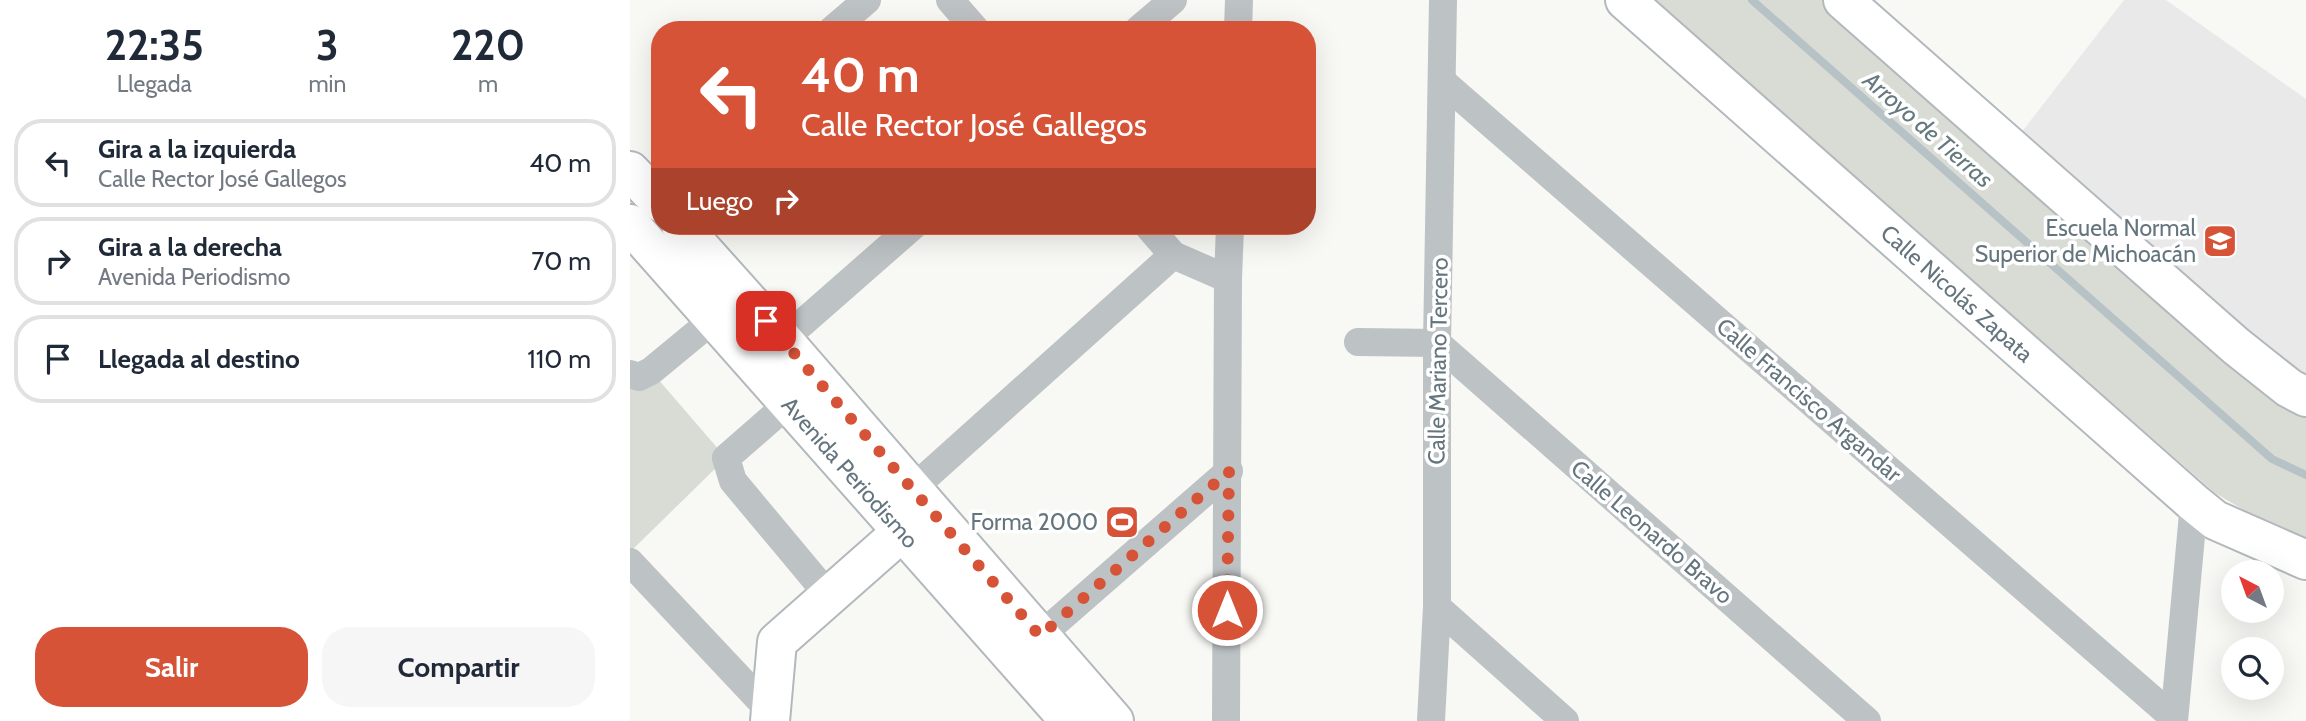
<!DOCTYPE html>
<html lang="es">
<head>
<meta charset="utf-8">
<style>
  body { margin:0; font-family:Cabin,sans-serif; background:#f6f6f7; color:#1f2937; height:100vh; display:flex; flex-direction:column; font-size:26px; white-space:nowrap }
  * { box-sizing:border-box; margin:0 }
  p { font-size:23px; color:#747a83 }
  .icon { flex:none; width:38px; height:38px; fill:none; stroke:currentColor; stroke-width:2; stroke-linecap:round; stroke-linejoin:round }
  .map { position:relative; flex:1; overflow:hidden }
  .details { display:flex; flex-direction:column; background:#fff; width:630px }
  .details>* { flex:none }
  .hud { position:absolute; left:21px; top:21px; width:665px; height:214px; border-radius:28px; box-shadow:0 7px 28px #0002; background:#d65337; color:#fff; overflow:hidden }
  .needle { width:46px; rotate:319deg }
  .buttons { position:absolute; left:1591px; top:560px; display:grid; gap:14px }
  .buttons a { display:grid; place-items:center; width:63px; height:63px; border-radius:50%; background:#fff; box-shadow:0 7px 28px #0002; font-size:35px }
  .pin { position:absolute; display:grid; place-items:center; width:60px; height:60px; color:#fff; margin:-30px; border-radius:14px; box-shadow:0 4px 10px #0006 }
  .me { position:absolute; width:77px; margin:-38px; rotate:0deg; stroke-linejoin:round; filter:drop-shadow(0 0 5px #0008) }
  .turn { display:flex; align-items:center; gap:24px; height:147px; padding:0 35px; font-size:32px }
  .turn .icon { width:91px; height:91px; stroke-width:2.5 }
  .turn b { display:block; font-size:49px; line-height:60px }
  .then { display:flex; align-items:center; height:66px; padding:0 35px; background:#0003; gap:14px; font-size:26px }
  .eta { display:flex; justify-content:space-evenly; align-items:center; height:119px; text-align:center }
  .eta b { font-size:42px; font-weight:700; line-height:49px }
  .action { display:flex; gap:14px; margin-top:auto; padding:14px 35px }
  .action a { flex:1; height:80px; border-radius:28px; background:#d65337; color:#fff; font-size:28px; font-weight:700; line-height:80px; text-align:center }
  .action a+a { background:#f6f6f7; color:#1f2937 }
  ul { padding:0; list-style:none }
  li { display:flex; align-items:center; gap:21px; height:88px; margin:0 14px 10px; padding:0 21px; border:4px solid #e0e1e3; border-radius:28px }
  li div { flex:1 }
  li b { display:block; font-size:26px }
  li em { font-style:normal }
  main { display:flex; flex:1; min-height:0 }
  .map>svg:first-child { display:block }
  .built { fill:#e9e9e9 }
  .green { fill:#d8dcd5 }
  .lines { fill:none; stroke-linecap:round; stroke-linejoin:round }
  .stream { stroke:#b6c2c6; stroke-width:8 }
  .secondary-casing { stroke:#b2b8bc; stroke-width:42 }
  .street { stroke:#bdc2c5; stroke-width:28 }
  .secondary { stroke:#fff; stroke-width:38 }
  .route { stroke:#d65337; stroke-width:12; stroke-dasharray:0 21.6 }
  .labels { text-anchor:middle; stroke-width:7; stroke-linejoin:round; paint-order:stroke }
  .poi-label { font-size:23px; fill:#65757e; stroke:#fff; text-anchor:end }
  .street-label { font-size:23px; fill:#65757e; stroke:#fff }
  .water-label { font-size:24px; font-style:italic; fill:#657a7f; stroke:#fff }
</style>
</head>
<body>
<main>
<section class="details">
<div class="eta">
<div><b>22:35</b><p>Llegada</p></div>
<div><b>3</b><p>min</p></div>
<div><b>220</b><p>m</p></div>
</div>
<ul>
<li><svg class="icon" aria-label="left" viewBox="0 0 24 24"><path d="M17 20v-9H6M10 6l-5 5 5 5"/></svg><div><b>Gira a la izquierda</b><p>Calle Rector José Gallegos</p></div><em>40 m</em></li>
<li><svg class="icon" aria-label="right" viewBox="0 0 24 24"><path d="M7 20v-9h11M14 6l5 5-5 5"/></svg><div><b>Gira a la derecha</b><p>Avenida Periodismo</p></div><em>70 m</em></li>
<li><svg class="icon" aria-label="arrive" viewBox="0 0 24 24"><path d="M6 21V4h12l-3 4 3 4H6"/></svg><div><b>Llegada al destino</b></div><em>110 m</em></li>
</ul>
<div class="action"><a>Salir</a><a>Compartir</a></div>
</section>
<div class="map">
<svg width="1676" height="721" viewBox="0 0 1676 721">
  <rect width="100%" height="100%" fill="#f8f8f5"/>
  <path class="built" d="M1494,0h42l140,99v290l-289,-251z"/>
  <g class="green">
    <path d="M1024,0h171l481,415v127l-23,-9 -68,-40z"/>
    <path d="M21,371l75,87 -96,94v-166z"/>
  </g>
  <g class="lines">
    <path class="stream" d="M1122,0l520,459 34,16"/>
    <g class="secondary-casing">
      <g id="secondary">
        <path id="s1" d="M995,0l569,503 21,17 91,40"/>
        <path d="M1213,0l393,346 53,42 17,9"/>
        <path d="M0,171l30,31"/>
        <path id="s2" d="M0,224l440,497"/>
        <path d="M51,226l102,114 331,381"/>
        <path d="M140,721l7,-79 144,-127"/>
      </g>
    </g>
    <g class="street">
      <path d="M320,0l26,30"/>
      <path d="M202,30l35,-30"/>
      <path d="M508,30l35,-30"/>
      <path d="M608,30l1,-30"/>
      <path d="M813,82l731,636"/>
      <path d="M518,226l25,29"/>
      <path d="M153,340l130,-114"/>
      <path d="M728,342l79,1 430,378"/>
      <path d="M0,374l9,3 12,-6 63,-52"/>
      <path d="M159,403l-63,55 7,23 96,115"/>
      <path d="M269,501l274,-246 55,24"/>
      <path d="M0,562l141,150"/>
      <path d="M807,607l128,114"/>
      <path d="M410,636l189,-165"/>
      <path d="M596,721l2,-442 2,-53"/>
      <path d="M801,721l6,-114v-264l6,-343"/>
      <path d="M1544,721l20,-218"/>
    </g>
    <use href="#secondary" class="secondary"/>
  </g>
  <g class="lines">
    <path class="route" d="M136,321l274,315 189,-165 -2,139"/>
  </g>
  <defs>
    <g id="university-square" transform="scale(1.75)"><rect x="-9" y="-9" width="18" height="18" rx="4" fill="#d65337" stroke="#fff"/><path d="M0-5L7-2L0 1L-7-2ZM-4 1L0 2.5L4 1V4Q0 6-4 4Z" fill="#fff"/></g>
    <g id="stadium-square" transform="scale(1.75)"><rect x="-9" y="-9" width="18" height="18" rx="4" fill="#d65337" stroke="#fff"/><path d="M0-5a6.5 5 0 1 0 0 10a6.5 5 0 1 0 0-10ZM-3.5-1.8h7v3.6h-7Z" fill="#fff"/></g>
  </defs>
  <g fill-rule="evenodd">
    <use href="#university-square" x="1590" y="241"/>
    <use href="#stadium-square" x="492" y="522"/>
  </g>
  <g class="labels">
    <g class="poi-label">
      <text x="1566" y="236">Escuela Normal<tspan x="1566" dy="26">Superior de Michoacán</tspan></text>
      <text x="468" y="530">Forma 2000</text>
    </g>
    <g class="street-label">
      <text dy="8" stroke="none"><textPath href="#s1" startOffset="443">Calle Nicolás Zapata</textPath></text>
      <text transform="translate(808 361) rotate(-89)" y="8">Calle Mariano Tercero</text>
      <text transform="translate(1179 400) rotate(41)" y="8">Calle Francisco Argandar</text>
      <text dy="8" stroke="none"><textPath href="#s2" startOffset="332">Avenida Periodismo</textPath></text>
      <text transform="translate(1022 532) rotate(41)" y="8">Calle Leonardo Bravo</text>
    </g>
    <g class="water-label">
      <text transform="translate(1298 130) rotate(41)" y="8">Arroyo de Tierras</text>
    </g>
  </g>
</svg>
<div class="buttons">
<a><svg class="needle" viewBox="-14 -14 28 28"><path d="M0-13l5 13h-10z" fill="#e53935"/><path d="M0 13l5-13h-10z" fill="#747a83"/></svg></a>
<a><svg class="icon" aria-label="search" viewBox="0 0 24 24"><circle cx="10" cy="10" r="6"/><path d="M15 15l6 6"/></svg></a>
</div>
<div class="pin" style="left:136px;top:321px;background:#d93025"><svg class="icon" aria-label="arrive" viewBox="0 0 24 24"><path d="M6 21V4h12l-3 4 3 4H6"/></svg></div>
<svg class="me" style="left:597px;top:610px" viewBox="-20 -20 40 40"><circle r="17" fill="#d65337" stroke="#fff" stroke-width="3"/><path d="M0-11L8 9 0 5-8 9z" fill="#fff"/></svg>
<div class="hud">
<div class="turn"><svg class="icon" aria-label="left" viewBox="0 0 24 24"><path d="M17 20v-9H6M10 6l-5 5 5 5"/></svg><div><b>40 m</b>Calle Rector José Gallegos</div></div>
<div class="then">Luego<svg class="icon" aria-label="right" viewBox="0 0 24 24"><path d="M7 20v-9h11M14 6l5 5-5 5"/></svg></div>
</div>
</div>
</main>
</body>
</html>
